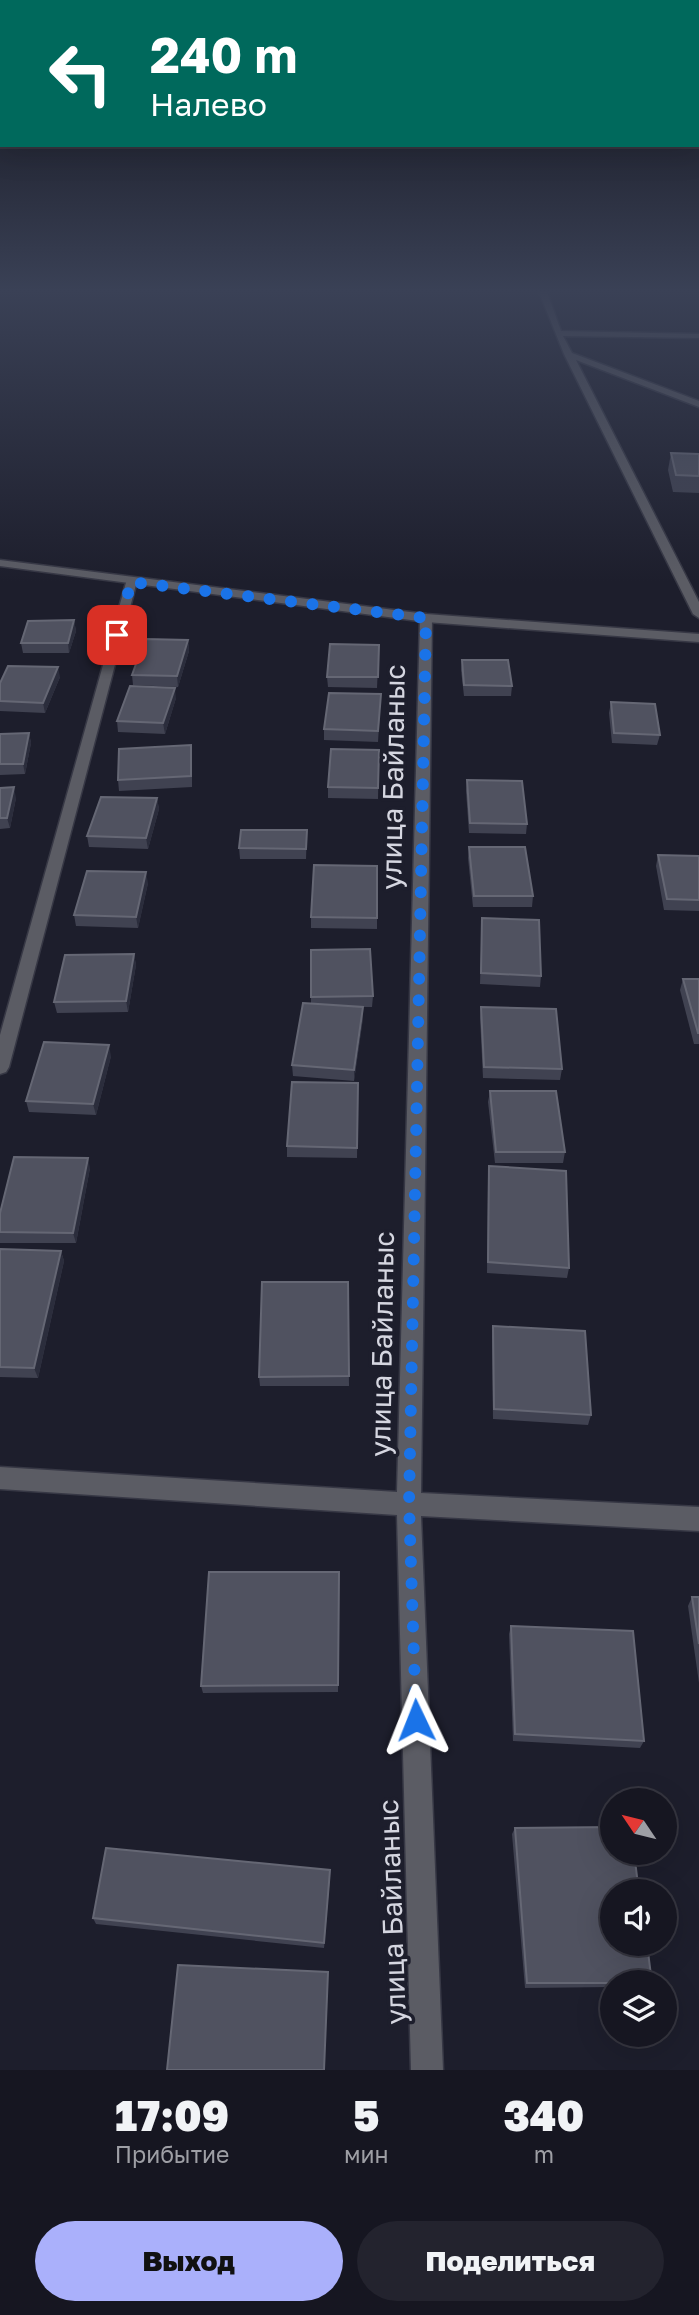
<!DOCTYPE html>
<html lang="ru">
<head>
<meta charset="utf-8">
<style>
  body { margin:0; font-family:"Golos Text",sans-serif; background:#23232e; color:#f1f3f6; height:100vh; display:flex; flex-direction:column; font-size:26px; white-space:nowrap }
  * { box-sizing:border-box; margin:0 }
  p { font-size:23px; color:#9e9fa5 }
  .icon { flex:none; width:38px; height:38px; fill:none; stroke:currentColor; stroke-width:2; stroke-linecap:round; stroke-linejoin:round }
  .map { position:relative; height:2070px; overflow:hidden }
  .side { display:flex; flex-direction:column; background:#161621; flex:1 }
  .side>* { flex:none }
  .top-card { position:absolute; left:0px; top:0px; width:700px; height:147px; box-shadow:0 7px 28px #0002,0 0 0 2px #35353f; background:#00695c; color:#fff; overflow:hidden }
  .needle { width:46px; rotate:305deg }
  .fabs { position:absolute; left:600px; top:1788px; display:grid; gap:14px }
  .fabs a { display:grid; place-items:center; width:77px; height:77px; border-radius:50%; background:#161621; box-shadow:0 7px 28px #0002,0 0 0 2px #35353f; font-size:35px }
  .pin { position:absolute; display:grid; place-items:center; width:60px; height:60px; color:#fff; margin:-30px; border-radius:14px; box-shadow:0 4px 10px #0006 }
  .me { position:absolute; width:77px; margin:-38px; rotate:358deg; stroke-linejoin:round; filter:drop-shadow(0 0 5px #0008) }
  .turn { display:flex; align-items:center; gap:24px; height:147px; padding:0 35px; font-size:32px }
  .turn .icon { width:91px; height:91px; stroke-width:2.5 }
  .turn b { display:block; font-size:49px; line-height:60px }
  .eta { display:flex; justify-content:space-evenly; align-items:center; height:119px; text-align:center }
  .eta b { font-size:42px; font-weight:800; line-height:49px }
  .primary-button { display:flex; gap:14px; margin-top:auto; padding:14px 35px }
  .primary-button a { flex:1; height:80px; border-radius:42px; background:#aab0fb; color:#111; font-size:28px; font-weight:800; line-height:80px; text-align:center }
  .primary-button a+a { background:#23232e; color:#f1f3f6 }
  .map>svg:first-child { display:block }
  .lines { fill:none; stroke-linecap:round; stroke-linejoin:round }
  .lane-casing { stroke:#373845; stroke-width:3 }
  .street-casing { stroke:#373845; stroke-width:3 }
  .lane { fill:#5b5c64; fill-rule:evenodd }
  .street { fill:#5b5c64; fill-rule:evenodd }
  .wall { fill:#404251 }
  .shaded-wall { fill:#2b2d3c }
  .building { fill:#505260; stroke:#656774; stroke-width:2 }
  .route { stroke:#1a73e8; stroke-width:12; stroke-dasharray:0 21.6 }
  .labels { text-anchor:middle; stroke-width:7; stroke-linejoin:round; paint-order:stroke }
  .near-street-label { font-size:28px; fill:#d5d6e0; stroke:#1d1e2c }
</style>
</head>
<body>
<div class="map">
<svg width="699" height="2070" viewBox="0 0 699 2070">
  <rect width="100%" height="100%" fill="#1d1e2c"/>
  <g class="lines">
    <g class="lane-casing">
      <path id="lane" d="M0,560l426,54 273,20v8l-273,-20 -426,-56z"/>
    </g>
    <g class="street-casing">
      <g id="street">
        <path d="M539,292h8l14,39 138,3v4l-136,-2 9,17 127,48v6l-123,-47 123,242v16l-6,-4 -129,-260z"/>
        <path d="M127,579l10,2 -128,486 -3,5 -6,2v-39z"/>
        <path d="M426,614l6,4 -11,875 278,14v24l-278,-15 22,554h-32l-14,-555 -397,-26v-22l397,25 23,-874z"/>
      </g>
    </g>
    <use href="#lane" class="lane"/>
    <use href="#street" class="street"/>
  </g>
  <g class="wall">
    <path d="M671,453l28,1v39l-26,-1 -5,-22z"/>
    <path d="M74,620l2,11 -7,22h-46l-2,-10z"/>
    <path d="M188,640l1,11 -11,36 -45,-2 -1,-10z"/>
    <path d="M379,645l-2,43 -49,-1 -1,-10z"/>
    <path d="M462,660l50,26 -1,10h-47l-3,-26z"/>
    <path d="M60,677l-15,36 -45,-2v-28z"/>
    <path d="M381,694l-3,48 -54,-2v-11z"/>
    <path d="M176,698l-11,36 -47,-2 -1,-11z"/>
    <path d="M611,702l49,33 -3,10 -45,-2 -3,-30z"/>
    <path d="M29,733l2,10 -6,31 -25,1v-41z"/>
    <path d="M379,750l-1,49 -50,-1v-11z"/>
    <path d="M192,756v31l-73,4 -1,-11z"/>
    <path d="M467,780l60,44 -1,10 -57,-1 -3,-42z"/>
    <path d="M0,788l16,10 -6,30 -10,1z"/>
    <path d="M157,798l2,11 -11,40 -59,-2 -2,-11z"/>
    <path d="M307,830l-1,29h-66l-1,-11z"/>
    <path d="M469,847l64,49 -1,11h-59l-5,-49z"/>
    <path d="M658,855l41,1v55l-35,-1 -8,-44z"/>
    <path d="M377,866v63l-66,-1v-11z"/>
    <path d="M148,883l-10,45 -62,-2 -2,-11z"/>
    <path d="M482,918l59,58 -1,11 -60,-3z"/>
    <path d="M311,950l62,46 -1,11h-9v11l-9,63 -61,-5 -1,-11 19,-62z"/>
    <path d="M134,954l2,11 -8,47 -71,1 -3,-11z"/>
    <path d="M683,979h16v65h-5l-14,-54z"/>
    <path d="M481,1007l81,62 -2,11 -77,-2 -3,-60z"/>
    <path d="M111,1056l-15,59 -67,-3 -3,-11z"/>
    <path d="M358,1083l-1,75 -70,-1v-11z"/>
    <path d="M490,1091l75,61 -2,11h-68l-7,-61z"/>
    <path d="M489,1166l80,102 -2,10 -80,-5 1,-96z"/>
    <path d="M90,1168l-14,75h-76v-30z"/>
    <path d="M0,1249l61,2 3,10 -26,117 -38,-1z"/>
    <path d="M348,1282l1,104h-89l-1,-9z"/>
    <path d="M493,1326l98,89 -3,10 -95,-6 -1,-83z"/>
    <path d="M339,1572l-1,120 -135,1 -2,-7z"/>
    <path d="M692,1597h7v86l-11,-77z"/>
    <path d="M511,1626l133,115 -4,7 -127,-7 -4,-107z"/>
    <path d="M515,1828l97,155v4l-87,1 -13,-154z"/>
    <path d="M330,1876l-6,72 -228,-24 -3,-6z"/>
  </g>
  <g class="shaded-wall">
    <path d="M74,620l2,11 -7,22 -1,-10z"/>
    <path d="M188,640l1,11 -11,36 -1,-11z"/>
    <path d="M58,667l2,10 -15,36 -2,-10z"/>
    <path d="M175,688l1,10 -11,36 -2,-11z"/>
    <path d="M29,733l2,10 -6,31 -2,-10z"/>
    <path d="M14,787l2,11 -6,30 -3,-10z"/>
    <path d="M157,798l2,11 -11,40 -2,-11z"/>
    <path d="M146,872l2,11 -10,45 -2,-11z"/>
    <path d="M134,954l2,11 -8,47 -2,-11z"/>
    <path d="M363,1007v11l-9,63v-11z"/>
    <path d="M109,1045l2,11 -15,59 -3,-11z"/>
    <path d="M88,1158l2,10 -14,75 -3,-10z"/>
    <path d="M61,1251l3,10 -26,117 -4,-10z"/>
    <path d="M330,1870v6l-6,72v-5z"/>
  </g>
  <g class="building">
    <path d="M671,453l28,1v22l-23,-1z"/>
    <path d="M74,620l-6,23h-47l7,-22z"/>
    <path d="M145,639l43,1 -11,36 -45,-1z"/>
    <path d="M330,644l49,1 -1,32h-51z"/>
    <path d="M462,660h46l4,26 -48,-1z"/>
    <path d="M8,666l50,1 -15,36 -43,-2v-18z"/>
    <path d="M130,686l45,2 -12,35 -46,-2z"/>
    <path d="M329,693l52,1 -3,37 -54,-2z"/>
    <path d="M611,702l44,2 5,31 -46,-2z"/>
    <path d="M29,733l-6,31h-23v-30z"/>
    <path d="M191,745v31l-73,4 1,-31z"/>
    <path d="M331,749l48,1 -1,38 -50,-1z"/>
    <path d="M467,780l55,1 5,43 -57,-1z"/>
    <path d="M14,787l-7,31h-7v-30z"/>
    <path d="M101,797l56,1 -11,40 -59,-2z"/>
    <path d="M241,830h66l-1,19 -67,-1z"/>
    <path d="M469,847h56l8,49h-59z"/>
    <path d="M658,855l41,1v44l-32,-1z"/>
    <path d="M314,865l63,1v52l-66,-1z"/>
    <path d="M87,871l59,1 -10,45 -62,-2z"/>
    <path d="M482,918l57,2 2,56 -60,-3z"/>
    <path d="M370,949l3,47 -62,1v-47z"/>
    <path d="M134,954l-8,47 -72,1 11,-47z"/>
    <path d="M683,979h16v54h-1z"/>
    <path d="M303,1003l60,4 -9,63 -62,-5z"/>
    <path d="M481,1007l75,2 6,60 -78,-2z"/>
    <path d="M44,1042l65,3 -16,59 -67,-3z"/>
    <path d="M292,1082l66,1 -1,65 -70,-2z"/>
    <path d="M490,1091h66l9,61h-69z"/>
    <path d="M14,1157l74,1 -15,75 -73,-1v-19z"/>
    <path d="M489,1166l77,5 3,97 -81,-6z"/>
    <path d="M0,1249l61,2 -27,117 -34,-1z"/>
    <path d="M262,1282h86l1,94 -90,1z"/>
    <path d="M493,1326l92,5 6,84 -97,-6z"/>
    <path d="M209,1572h130l-1,113 -137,1z"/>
    <path d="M692,1597h7v47z"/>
    <path d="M511,1626l122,5 11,110 -129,-7z"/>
    <path d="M612,1827v26h22l5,39h-27v52h35l5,39h-125l-12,-155z"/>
    <path d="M106,1848l224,22 -6,73 -231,-25z"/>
    <path d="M178,1965l150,7 -4,98h-157z"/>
  </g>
  <linearGradient id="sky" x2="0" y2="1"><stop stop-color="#101018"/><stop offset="0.5" stop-color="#3a4156"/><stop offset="1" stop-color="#3a4156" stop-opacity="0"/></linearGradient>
  <rect width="699" height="582" fill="url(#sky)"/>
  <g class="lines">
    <path class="route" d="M117,635l14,-53 295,36 -17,886 7,216"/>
  </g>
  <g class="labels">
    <g class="near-street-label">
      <text transform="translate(393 777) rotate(-89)" y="10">улица Байланыс</text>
      <text transform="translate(382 1344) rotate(-89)" y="10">улица Байланыс</text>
      <text transform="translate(392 1912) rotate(-92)" y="10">улица Байланыс</text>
    </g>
  </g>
</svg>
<div class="fabs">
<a><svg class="needle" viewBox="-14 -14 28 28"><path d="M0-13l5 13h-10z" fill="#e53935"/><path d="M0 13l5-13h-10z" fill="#9e9fa5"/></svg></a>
<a><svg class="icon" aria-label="sound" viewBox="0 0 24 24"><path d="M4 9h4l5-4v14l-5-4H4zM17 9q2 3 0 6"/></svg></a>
<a><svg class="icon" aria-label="layers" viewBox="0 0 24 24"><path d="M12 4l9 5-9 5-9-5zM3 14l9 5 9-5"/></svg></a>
</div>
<div class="pin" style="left:117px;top:635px;background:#d93025"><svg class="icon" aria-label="arrive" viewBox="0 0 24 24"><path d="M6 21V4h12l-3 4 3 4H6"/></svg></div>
<svg class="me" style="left:416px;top:1720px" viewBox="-20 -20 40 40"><path d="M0-17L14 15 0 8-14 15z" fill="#1a73e8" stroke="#fff" stroke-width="4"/></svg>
<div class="top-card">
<div class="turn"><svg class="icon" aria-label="left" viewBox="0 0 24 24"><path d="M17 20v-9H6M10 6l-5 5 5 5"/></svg><div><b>240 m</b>Налево</div></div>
</div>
</div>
<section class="side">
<div class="eta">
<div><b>17:09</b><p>Прибытие</p></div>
<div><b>5</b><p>мин</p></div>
<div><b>340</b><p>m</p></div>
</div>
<div class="primary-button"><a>Выход</a><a>Поделиться</a></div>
</section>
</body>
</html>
